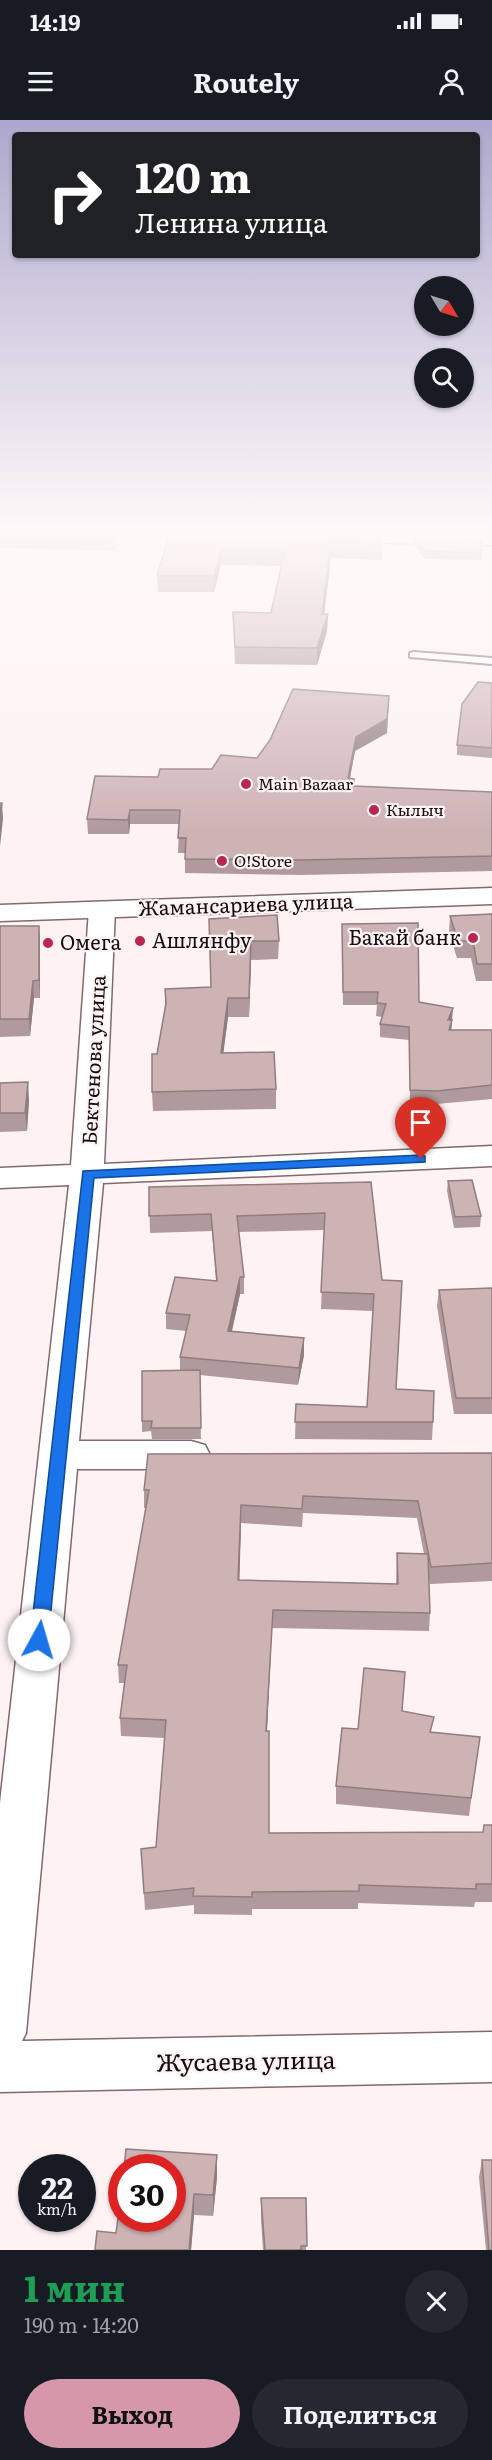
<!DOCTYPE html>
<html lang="ru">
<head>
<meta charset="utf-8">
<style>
  body { margin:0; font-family:Literata,serif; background:#242831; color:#f1f3f6; height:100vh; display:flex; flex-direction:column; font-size:22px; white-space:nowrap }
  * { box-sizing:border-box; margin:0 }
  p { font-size:20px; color:#9ea1a6 }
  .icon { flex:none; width:33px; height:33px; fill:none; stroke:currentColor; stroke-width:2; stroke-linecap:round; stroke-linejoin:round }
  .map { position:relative; height:2130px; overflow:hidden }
  .side { display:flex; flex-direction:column; background:#171b24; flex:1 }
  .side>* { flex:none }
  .banner { position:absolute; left:12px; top:12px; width:468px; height:126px; border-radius:6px; box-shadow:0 2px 4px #0004; background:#202124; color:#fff; overflow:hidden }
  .needle { width:39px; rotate:128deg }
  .buttons { position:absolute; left:414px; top:156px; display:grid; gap:12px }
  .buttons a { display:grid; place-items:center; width:60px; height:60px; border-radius:50%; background:#171b24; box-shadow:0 2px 4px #0004; font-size:30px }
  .speed { position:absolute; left:18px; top:2034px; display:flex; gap:12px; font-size:30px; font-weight:700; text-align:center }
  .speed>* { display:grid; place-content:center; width:78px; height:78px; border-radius:50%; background:#171b24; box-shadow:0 2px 4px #0004; line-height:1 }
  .speed small { font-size:15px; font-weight:400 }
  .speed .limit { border:9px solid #d22; background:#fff; color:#111 }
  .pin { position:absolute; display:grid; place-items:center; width:51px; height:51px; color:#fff; margin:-62px -26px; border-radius:50% 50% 50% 0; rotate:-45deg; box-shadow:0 0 6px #0007 }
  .pin .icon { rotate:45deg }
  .me { position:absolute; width:66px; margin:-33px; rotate:6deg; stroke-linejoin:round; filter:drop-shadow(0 0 4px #0008) }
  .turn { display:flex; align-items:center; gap:21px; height:126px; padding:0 24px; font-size:27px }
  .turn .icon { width:78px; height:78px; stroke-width:2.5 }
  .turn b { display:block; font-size:42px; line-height:51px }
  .round { display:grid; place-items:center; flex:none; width:63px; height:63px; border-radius:32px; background:#242831 }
  .head { display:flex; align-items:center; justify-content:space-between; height:102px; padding:0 24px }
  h1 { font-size:36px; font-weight:700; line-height:45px; color:#1e9e55 }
  .primary-button { display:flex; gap:12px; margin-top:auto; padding:12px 24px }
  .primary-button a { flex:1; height:69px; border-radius:36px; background:#d797aa; color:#111; font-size:24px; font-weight:700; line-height:69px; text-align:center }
  .primary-button a+a { background:#242831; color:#f1f3f6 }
  .status { display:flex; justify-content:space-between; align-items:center; height:42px; padding:0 30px; background:#171b24; direction:ltr }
  .status svg { height:16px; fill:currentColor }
  header { display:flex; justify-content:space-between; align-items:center; height:78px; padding:0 24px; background:#171b24; font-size:27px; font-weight:700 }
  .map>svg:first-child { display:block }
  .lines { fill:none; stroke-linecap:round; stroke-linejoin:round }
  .lane-casing { stroke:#82696c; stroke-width:4 }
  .street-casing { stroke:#82696c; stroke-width:3 }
  .secondary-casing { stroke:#82696c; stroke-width:3 }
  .lane { fill:#fff; fill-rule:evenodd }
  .street { fill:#fff; fill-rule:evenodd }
  .secondary { fill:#fff; fill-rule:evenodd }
  .wall { fill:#b19a9c; fill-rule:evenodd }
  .shaded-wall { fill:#907d7f }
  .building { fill:#ceb3b5; stroke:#907d7f; stroke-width:1.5 }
  .route { fill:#1a73e8; stroke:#114b97; stroke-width:1.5 }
  .poi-dot { fill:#b8274d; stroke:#fef2f3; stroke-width:2 }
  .labels { text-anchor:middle; stroke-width:4.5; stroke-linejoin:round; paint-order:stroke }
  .far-poi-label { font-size:16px; fill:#140c0d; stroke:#fef2f3; text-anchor:start }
  .street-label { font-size:20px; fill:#140c0d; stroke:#fef2f3 }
  .poi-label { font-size:20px; fill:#140c0d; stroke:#fef2f3; text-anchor:start }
  .near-street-label { font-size:24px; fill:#140c0d; stroke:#fef2f3 }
</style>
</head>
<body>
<div class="status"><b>14:19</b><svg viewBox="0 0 49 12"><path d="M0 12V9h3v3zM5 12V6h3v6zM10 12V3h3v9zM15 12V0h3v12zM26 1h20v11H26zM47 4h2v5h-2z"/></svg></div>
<header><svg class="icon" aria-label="menu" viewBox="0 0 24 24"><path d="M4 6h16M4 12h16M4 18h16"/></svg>Routely<svg class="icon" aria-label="person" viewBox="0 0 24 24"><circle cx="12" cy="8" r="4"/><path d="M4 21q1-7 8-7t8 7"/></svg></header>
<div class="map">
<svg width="492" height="2130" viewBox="0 0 492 2130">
  <rect width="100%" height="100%" fill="#fef2f3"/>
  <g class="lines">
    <g class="lane-casing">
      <path id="lane" d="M414,532l78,6v6l-82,-7v-4z"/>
    </g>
    <g class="street-casing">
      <g id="street">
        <path d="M328,413h164v12l-157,-3 -7,-2 -2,-4z"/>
        <path d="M102,782l10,2 3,6 -11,254 388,-18v20l-389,17 -24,258h112l14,4 5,10 -5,10 -14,4h-114l-51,564 -4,8 470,-9v50l-492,10v-289l69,-618 -69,3v-20l71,-3 18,-255 3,-6z"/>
      </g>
    </g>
    <g class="secondary-casing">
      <path id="secondary" d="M492,768v16l-492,17v-16z"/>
    </g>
    <use href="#lane" class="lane"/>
    <use href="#street" class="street"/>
    <use href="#secondary" class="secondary"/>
  </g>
  <g class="wall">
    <path d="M0,413h117l-2,18 -115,-3z"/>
    <path d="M170,413l212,12v15l-51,-2 -7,56h4l-1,17 -10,34 -82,-1 -2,-52 38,1 11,-47 -61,-1 -7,27h-56l-1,-16z"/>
    <path d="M414,418l68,15v7l-57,-1 -11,-13z"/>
    <path d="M492,563v75l-35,-3v-10z"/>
    <path d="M389,576l-2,37 -32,18 -5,27 4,8 138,6v79l-191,4 -116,-2v-20h-7l1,-29h-49l-1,10h-41l-1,-15 71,-42 54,-8 45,-11z"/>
    <path d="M492,794v67h-16l-5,-23h-14l-8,-25 1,-17z"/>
    <path d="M209,799l70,22 -1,18 -27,1 -2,57h-21l-5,36 53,36v20l-123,2 -1,-19 5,-38 8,-46v-19l46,-2z"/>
    <path d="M342,804l77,78 33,19 -1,9h41v69l-56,5h-26l-1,-64 -29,-3v-13l2,-7 -6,-1 1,-11h-34z"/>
    <path d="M0,806h39l1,16v56h-6l-4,38 -30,1z"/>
    <path d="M0,963l29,17 -2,31 -27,1z"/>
    <path d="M448,1061l33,35 -1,11 -26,1 -7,-37z"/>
    <path d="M371,1062l11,98 14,109 37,33 -1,18 -137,-1 1,-35 71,3 6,-96 -52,-2 3,-79 -85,2 5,45v17h-4l-8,37 72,7v17l-6,30 -98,-10 1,64h-49l-1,-8 -9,1v-11l38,-51v-13l6,-26 -20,-2v-16l50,-32 -4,-50 -62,2 -1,-46z"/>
    <path d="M492,1168v126h-38l-17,-108 2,-16z"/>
    <path d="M492,1333v128l-62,3 -1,-5 1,34 -1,18 -157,-3 -5,103 2,102 214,-1 1,-7h8v77h-17l-1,5 -116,-4v6h-106v6l-58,-1v-9l-49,5 -4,-61 15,-2 9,-109 -44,-2 -1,-18 4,-35h-5l-1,-18 28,-157h-2v-18zM303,1393l114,5 7,36 -27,-1 -1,31 -157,-4 2,-57 61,4z"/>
    <path d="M402,1591l30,21 45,24 -8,60 -133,-12v-18l22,-57z"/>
    <path d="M217,2035v22l-4,39 -19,-1 -3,35h-96z"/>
    <path d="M482,2040l10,90h-6l-7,-73z"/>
    <path d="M261,2078h45v52h-43l-2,-30z"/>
  </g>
  <g class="shaded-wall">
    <path d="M115,413h2l-2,18 -1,-13z"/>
    <path d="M331,422v16l-9,73v-17z"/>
    <path d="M221,429v16l-7,27v-16z"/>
    <path d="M328,494l-1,17 -10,34v-17z"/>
    <path d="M389,576l-2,37 -32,18 -8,42 1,-15 8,-41z"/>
    <path d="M2,683l1,16 -3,27v-27z"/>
    <path d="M130,690v14l-1,10 -1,-14z"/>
    <path d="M39,806l1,16v56l-1,-18z"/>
    <path d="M251,821v19l-2,57v-19z"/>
    <path d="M33,861l1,17 -4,38 -1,-17z"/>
    <path d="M228,878v19l-7,55v-19z"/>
    <path d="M453,888l-2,25 -3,10v-23z"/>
    <path d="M28,962l1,18 -2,31 -2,-18z"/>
    <path d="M240,1157v17l-12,54v-17z"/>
    <path d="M304,1218v17l-6,30 1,-17z"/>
    <path d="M241,1385v18l-2,75 -1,-18z"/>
    <path d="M273,1490l-1,18 -6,121v-18z"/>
    <path d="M217,2035v22l-4,39v-21z"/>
    <path d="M194,2074v21l-3,35h-2z"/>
  </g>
  <g class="building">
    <path d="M0,413h115l-1,5 -114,-3z"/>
    <path d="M170,413h208l4,12 -51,-3 -9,72h6l-11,34 -82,-1 -2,-35 38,1 14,-63 -64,-1 -7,27h-57z"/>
    <path d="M414,418l67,2 1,13 -56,-2z"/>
    <path d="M478,562l14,1v65l-35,-3 5,-41z"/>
    <path d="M293,569l96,7 -2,23 -31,18 -8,41 6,1v7l138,6v64l-191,4 -116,-1 1,-21h-8l2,-28h-50l-2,10 -41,-1 8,-43 63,1 2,-8h52l9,-14 36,3 13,-18z"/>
    <path d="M0,683h2l-2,16z"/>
    <path d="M492,794v50h-15l-4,-23h-15l-8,-25z"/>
    <path d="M277,795l2,26h-28l-2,57h-21l-7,55 53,-1 2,37 -124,3v-38h5l9,-51 -1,-14 46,-2 -2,-68z"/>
    <path d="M418,803l1,79 34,6 -5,12h4l-3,10h43v55l-55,6 -27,-1 -1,-63 -29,-3 6,-20 -9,-1 1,-11h-35l-1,-68z"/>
    <path d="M0,806h39v54l-6,1 -4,38h-29z"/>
    <path d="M28,962l-3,31h-25v-30z"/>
    <path d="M472,1060l9,36 -26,1 -7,-36z"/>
    <path d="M371,1062l11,98 20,1 -6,108 38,2 -1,31h-138l1,-18 71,3 7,-113 -53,-2 4,-79 -88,3 7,61h-4l-12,54 76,7 -5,30 -119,-11 10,-42 -24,-2 9,-36 42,4 -6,-67 -62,2v-29z"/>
    <path d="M492,1168v110h-36l-17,-108z"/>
    <path d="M200,1250l1,58h-50l1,-7h-10v-50z"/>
    <path d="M492,1333v110l-61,4 -13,-66 -115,-5 -1,13 -61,-4 -3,75 160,4 -1,-31 31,1 2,59 -157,-3 -7,121h3v102l214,-1 1,-7h8v59h-16v5l-117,-4v6l-107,1v5l-59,-1 1,-8 -50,5 -3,-44 15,-2 10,-127 -46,-2 7,-53h-9l31,-175h-5l4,-36z"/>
    <path d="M364,1548l41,4 -3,39 32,6 -4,15 50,5 -9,61 -135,-12 6,-58 16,1z"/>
    <path d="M126,2029l91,6 -4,40 -19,-1 -5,56h-94l2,-19 19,2 6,-46v31h50v-50h-48z"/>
    <path d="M482,2040h10v90h-3z"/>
    <path d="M261,2078h45l1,48h-6v4h-36z"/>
  </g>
  <linearGradient id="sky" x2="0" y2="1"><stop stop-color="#ada8cc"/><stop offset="0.58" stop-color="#fff9fa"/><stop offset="1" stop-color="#fff9fa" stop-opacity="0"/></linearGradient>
  <rect width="492" height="711" fill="url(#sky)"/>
  <path class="route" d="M421,1035l4,1v6l-331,16 -46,462 -2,5h-13l-3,-5 53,-469z"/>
  <g class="poi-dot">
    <circle cx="246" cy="664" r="6"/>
    <circle cx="374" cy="690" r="6"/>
    <circle cx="222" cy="741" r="6"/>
    <circle cx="473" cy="818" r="6"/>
    <circle cx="140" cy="821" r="6"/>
    <circle cx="48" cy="823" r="6"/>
  </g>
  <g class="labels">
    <g class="far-poi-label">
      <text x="258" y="670">Main Bazaar</text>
      <text x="386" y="696">Кылыч</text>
      <text x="234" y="747">O!Store</text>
    </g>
    <g class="street-label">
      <text transform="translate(246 785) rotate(-2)" y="7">Жамансариева улица</text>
      <text transform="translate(94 940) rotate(-87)" y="7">Бектенова улица</text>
    </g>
    <g class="poi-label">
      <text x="461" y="825" text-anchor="end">Бакай банк</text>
      <text x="152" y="828">Ашлянфу</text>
      <text x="60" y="830">Омега</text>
    </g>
    <g class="near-street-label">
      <text transform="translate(246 1942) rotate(-1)" y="8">Жусаева улица</text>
    </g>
  </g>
</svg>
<div class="buttons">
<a><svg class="needle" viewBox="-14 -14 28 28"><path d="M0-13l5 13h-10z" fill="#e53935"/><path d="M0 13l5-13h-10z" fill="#9ea1a6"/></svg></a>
<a><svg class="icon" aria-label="search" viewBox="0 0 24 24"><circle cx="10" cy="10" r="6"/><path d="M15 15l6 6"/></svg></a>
</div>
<div class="speed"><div>22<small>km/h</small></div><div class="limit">30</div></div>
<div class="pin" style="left:421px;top:1039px;background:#d93025"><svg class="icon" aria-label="arrive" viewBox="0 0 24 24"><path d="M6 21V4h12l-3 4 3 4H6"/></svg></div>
<svg class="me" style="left:39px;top:1520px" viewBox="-20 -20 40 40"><circle r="19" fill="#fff"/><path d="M0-13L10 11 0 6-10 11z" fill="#1a73e8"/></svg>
<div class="banner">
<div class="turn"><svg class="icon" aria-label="right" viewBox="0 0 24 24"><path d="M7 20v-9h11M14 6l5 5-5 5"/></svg><div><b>120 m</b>Ленина улица</div></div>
</div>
</div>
<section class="side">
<div class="head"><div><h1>1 мин</h1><p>190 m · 14:20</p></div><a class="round"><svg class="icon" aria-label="close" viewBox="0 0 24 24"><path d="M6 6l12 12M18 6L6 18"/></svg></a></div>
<div class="primary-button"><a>Выход</a><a>Поделиться</a></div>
</section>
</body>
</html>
